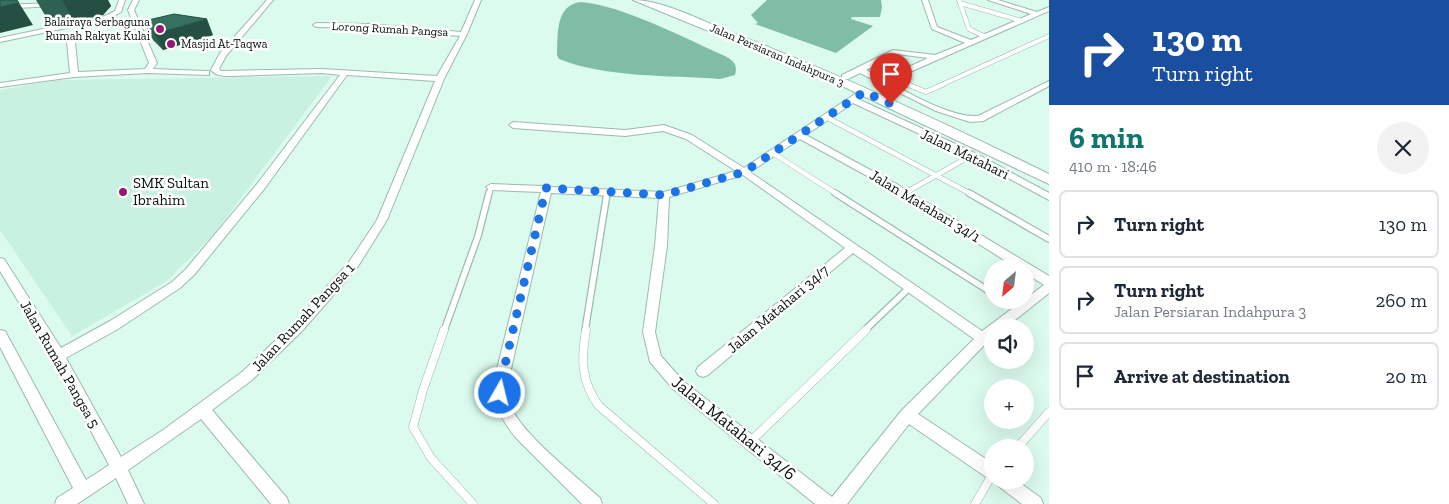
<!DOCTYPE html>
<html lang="en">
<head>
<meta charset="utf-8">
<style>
  body { margin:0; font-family:"Zilla Slab",serif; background:#f2f2f3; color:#1f2937; height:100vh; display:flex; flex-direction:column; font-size:19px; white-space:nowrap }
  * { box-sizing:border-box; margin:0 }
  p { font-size:16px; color:#747a83 }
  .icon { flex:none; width:28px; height:28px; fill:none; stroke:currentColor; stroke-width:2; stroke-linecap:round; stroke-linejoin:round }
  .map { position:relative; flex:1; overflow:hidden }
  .sheet { display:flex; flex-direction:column; background:#fff; width:400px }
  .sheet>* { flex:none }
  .top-card { background:#1a4fa0; color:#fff; overflow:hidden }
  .needle { width:32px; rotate:208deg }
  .controls { position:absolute; left:984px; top:259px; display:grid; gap:10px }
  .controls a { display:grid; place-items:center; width:50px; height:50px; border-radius:50%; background:#fff; box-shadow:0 5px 20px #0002; font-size:25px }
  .pin { position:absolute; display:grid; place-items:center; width:42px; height:42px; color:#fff; margin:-51px -21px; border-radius:50% 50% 50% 0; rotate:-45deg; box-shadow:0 0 5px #0007 }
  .pin .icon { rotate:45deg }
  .me { position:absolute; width:55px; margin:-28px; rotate:8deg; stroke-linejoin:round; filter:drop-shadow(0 0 4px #0008) }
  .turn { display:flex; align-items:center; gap:18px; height:105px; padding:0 20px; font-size:22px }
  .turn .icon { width:65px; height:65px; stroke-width:2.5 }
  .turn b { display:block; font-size:35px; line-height:42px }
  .round { display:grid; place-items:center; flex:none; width:52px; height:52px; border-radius:26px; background:#f2f2f3 }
  .head { display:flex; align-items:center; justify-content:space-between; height:85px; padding:0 20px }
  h1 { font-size:30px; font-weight:700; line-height:38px; color:#0f766e }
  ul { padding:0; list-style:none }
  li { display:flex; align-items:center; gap:15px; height:68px; margin:0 10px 8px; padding:0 10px; border:2px solid #e0e1e3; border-radius:8px }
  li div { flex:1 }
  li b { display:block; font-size:19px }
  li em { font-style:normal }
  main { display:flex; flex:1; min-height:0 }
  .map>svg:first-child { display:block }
  .built { fill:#c9f1e2 }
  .water { fill:#7fbda7 }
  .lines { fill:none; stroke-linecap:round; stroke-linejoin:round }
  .service-far3-casing { stroke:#9cbaaf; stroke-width:5 }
  .service-far2-casing { stroke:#9cbaaf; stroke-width:5.5 }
  .service-far1-casing { stroke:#9cbaaf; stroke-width:8 }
  .service-casing { stroke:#9cbaaf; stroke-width:9 }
  .minor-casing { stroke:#9cbaaf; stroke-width:2 }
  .secondary-casing { stroke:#9cbaaf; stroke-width:2 }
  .service-far3 { stroke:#fff; stroke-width:4 }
  .service-far2 { stroke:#fff; stroke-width:4.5 }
  .service-far1 { stroke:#fff; stroke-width:5.5 }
  .service { stroke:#fff; stroke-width:8 }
  .minor { fill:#fff; fill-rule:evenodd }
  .secondary { fill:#fff; fill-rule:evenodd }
  .wall { fill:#2e6151 }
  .shaded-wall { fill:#254f42 }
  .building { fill:#35715e; stroke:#254f42 }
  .route { stroke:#1a73e8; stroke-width:9; stroke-dasharray:0 16.2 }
  .poi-dot { fill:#951871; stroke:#fff; stroke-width:2 }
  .labels { text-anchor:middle; stroke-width:5; stroke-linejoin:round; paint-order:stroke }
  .far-poi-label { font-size:12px; fill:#050f0b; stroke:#fff; text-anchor:end }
  .far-street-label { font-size:12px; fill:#050f0b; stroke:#fff }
  .street-label { font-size:15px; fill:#050f0b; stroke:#fff }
  .poi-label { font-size:15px; fill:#050f0b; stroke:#fff; text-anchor:start }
  .near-street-label { font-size:18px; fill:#050f0b; stroke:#fff }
</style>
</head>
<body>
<main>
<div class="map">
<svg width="1049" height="504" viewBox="0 0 1049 504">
  <rect width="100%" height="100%" fill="#dbfbee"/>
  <path class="built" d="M332,76l-117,157 -48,48 -95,55 -72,-106v-140l59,-10z"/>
  <g class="water">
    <path d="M767,0h114l1,7 -2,10h-28l-1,2 22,7 -37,27 -81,-29 3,-1 -7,-8z"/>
    <path d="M581,2c41,3 105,37 144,54 9,5 13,9 10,19l-15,4c-51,-4 -114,-1 -161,-20l-2,-4c1,-21 -2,-50 24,-53z"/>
  </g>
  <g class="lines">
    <g class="service-far3-casing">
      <g id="service-far3">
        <path d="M959,0l10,29 15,7"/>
        <path d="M960,3l62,18"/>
        <path d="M891,77l21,9"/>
        <path d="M939,86l110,-50"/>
      </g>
    </g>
    <g class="service-far2-casing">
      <g id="service-far2">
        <path d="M909,85l17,7 16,-7"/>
        <path d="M826,117l145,77"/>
        <path d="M774,154l63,40"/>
        <path d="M905,193l67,-38"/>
        <path d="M489,194l2,-7"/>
      </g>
    </g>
    <g class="service-far1-casing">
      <g id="service-far1">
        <path d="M835,193l157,100"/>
        <path d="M969,193l80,46"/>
        <path d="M1004,300l14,9"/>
        <path d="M444,331l34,-95 11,-43"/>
        <path d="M585,331l22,-138"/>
        <path d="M864,331l46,-44"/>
      </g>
    </g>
    <g class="service-casing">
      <g id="service">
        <path d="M444,330l-21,60 -10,37 18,31 42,46"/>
        <path d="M586,330c-5,29 -5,52 13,76l115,98"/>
        <path d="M750,442l116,-112"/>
        <path d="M1017,448l32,-36"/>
        <path d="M975,504l17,-29"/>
      </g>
    </g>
    <g class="minor-casing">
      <g id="minor">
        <path d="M119,0h6l-4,12 -12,7 -109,23v-4l105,-22 10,-5z"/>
        <path d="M133,0h6l-5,10 23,53 -4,6 53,2h3v4l-62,-2 -73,4 -74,10v-4l70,-10 -3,-31 4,-2 4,2 3,30 67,-3 4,-6 -21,-53z"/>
        <path d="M267,0h6l-47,56 -7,13 2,2 101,-2 115,7 23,-40 -92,-8 -52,-1 -3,-2 3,-2 52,1 93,8 14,-32h6l-14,34 -23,45 -57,141 -30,48 -54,62 -51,50 -40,30 75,88 2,6h-18l-70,-85 -73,51 16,34h-16l-12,-26 -39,26h-22l2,-6 16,-10 -73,-141v-17l5,1 81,149 23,-15 -59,-111 -50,-83v-13l4,1 57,89 49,-27 62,-39 14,-13 71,-85 83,-109 -18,-2 -89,3c-8,0 -16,1 -22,-6l9,-17zM347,75l88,6 -58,139 -28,42 -54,60 -53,50 -79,58 -42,27 -55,-99 52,-29 62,-41 14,-13 71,-87z"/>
        <path d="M922,0h6l9,27 34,13 60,-26 -43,-14h10l39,12 12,-5v4l-155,68 -7,-2 41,-19 -31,-4 -31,16c30,15 80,48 112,46l71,-35v5l-66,35 -13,1 -34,-11 -76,-38 -12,6h-6v-4l51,-25 42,5 30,-12 -33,-14z"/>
        <path d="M55,3l1,1 -3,2 -53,3v-4z"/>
        <path d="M861,90l7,2 -10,7 117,54 74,40v7l-80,-43 -116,-54 -47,32 92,50 151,91v17l-44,35h-13v9l-74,77 74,49v16l-6,-2 -77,-53 -62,80h-32l-142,-115 -23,-27 -7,-30 12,-86 4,-48 -108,-5 -40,176c-2,12 -5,27 0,38 11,27 66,70 89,91l2,6h-20l-66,-66c-20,-25 -24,-38 -19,-69l44,-177 -50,-2 -5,-3 5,-3 52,2 4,-1 4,2 113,5 72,-21 -50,-32 -23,-8 -38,5 -112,-8 -4,-3 4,-3 112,8 39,-5 28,10 52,33zM800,139l91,50 126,79h8v5l19,12 -62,46 -232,-159zM743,175l102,73 -147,119 -2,4 2,4 5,2 5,-2 145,-122 121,86 -72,71 -70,87 -149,-116 -22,-25 -6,-24 12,-86 2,-49z"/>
        <path d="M995,480h21l25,18 2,6h-21l-25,-19z"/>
      </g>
    </g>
    <g class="secondary-casing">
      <path id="secondary" d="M633,0c30,0 69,21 97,32 109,42 215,91 319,142v10l-207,-98z"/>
    </g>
    <use href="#service-far3" class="service-far3"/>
    <use href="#service-far2" class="service-far2"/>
    <use href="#service-far1" class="service-far1"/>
    <use href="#service" class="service"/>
    <use href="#minor" class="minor"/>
    <use href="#secondary" class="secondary"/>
  </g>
  <g class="wall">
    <path d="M36,0h72l3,6 -8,9 -29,6 -25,1z"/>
    <path d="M144,21l69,14 -50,15 -12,-12z"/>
  </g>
  <g class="shaded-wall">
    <path d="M62,0h46l3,6 -8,9 -29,6z"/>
    <path d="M19,3l14,22 -33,8v-26z"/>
    <path d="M207,19l6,16 -50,15 -8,-16z"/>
  </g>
  <g class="building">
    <path d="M0,0h17l2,3 -19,4z"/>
    <path d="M174,14l33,5 -52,15 -11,-13z"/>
  </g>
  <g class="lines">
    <path class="route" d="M500,393l4,-24 42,-181 118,7 80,-23 120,-80 27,12"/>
  </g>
  <g class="poi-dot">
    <circle cx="160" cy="29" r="5"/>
    <circle cx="171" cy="44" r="5"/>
    <circle cx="123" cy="192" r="5"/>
  </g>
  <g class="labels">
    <g class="far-poi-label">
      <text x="150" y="26">Balairaya Serbaguna<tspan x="150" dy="14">Rumah Rakyat Kulai</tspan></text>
      <text x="181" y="48" text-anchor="start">Masjid At-Taqwa</text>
    </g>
    <g class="far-street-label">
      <text transform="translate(390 29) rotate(3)" y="4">Lorong Rumah Pangsa</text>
      <text transform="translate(777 55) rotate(23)" y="4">Jalan Persiaran Indahpura 3</text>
    </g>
    <g class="street-label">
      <text transform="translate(965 154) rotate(26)" y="5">Jalan Matahari</text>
      <text transform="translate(925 206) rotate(31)" y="5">Jalan Matahari 34/1</text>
      <text transform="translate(778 309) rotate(-40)" y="5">Jalan Matahari 34/7</text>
      <text transform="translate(303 317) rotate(-47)" y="5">Jalan Rumah Pangsa 1</text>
      <text transform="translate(60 364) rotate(60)" y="5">Jalan Rumah Pangsa 5</text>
    </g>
    <g class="poi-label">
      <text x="133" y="188">SMK Sultan<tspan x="133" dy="17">Ibrahim</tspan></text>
    </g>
    <g class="near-street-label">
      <text transform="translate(734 428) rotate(39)" y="6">Jalan Matahari 34/6</text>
    </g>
  </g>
</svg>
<div class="controls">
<a><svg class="needle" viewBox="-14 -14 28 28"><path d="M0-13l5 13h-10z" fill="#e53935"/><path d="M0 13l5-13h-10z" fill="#747a83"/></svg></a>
<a><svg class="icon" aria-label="sound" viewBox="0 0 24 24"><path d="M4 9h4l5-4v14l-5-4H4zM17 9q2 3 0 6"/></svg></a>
<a>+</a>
<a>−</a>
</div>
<div class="pin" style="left:891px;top:104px;background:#d93025"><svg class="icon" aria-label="arrive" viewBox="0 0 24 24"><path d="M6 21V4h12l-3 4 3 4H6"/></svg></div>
<svg class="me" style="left:500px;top:393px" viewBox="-20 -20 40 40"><circle r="17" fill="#1a73e8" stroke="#fff" stroke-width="3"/><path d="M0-11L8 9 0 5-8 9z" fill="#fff"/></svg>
</div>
<section class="sheet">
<div class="top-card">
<div class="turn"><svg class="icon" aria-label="right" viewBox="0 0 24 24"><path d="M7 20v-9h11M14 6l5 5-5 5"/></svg><div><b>130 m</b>Turn right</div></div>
</div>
<div class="head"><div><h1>6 min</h1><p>410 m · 18:46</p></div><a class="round"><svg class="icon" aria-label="close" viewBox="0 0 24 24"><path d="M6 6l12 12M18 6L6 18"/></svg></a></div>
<ul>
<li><svg class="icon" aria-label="right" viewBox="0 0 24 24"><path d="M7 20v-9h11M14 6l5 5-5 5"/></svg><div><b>Turn right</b></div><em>130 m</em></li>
<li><svg class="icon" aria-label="right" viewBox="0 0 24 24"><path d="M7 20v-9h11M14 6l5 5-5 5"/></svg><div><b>Turn right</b><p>Jalan Persiaran Indahpura 3</p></div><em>260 m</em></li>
<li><svg class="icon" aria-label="arrive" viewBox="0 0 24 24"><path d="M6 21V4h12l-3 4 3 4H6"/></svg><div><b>Arrive at destination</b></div><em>20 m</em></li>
</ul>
</section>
</main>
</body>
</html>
